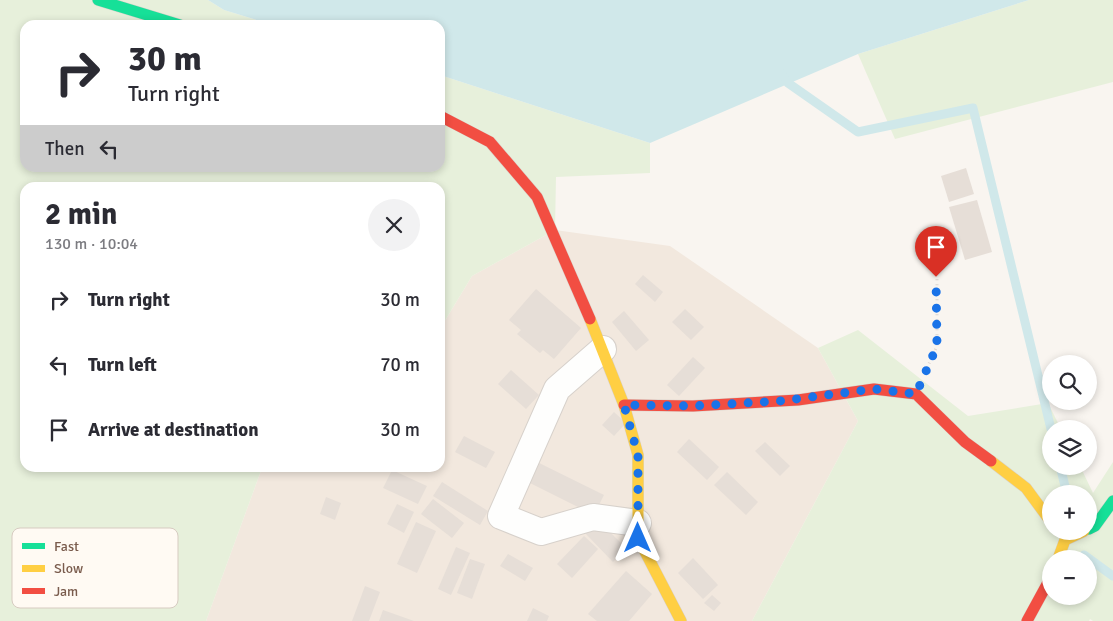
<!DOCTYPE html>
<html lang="en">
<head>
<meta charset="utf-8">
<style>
  body { margin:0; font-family:Signika,sans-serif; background:#f2f2f3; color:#2b2b33; height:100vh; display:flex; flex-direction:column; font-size:19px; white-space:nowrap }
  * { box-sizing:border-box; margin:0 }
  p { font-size:16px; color:#7c7c81 }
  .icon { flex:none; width:28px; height:28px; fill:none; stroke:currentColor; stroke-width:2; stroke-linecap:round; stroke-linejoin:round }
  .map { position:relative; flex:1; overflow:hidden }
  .details { position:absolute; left:20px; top:182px; width:425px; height:290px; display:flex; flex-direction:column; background:#fff; border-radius:15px; box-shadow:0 2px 8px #0003 }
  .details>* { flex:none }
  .banner { position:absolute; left:20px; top:20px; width:425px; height:152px; border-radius:15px; box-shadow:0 2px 8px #0003; background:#fff; color:#2b2b33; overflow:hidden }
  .buttons { position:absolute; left:1042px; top:355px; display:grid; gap:10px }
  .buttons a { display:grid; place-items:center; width:55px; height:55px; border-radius:50%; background:#fff; box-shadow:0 2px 8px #0003; font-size:25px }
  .pin { position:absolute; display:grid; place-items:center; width:42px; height:42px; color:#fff; margin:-51px -21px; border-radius:50% 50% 50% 0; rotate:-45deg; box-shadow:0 0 5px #0007 }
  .pin .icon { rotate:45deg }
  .me { position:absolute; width:55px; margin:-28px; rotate:0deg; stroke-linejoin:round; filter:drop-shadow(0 0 4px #0008) }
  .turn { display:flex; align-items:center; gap:18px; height:105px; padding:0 25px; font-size:22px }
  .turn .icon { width:65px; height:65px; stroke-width:2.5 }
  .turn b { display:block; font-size:35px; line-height:42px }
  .then { display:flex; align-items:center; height:48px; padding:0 25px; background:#0003; gap:10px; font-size:19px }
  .round { display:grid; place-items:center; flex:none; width:52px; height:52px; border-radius:26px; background:#f2f2f3 }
  .head { display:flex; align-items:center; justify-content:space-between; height:85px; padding:0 25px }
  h1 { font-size:30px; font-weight:800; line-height:38px }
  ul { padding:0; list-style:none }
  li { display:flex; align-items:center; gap:15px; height:65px; padding:0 25px }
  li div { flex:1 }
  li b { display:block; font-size:19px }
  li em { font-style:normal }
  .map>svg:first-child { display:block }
  .residential { fill:#f2e8de }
  .green { fill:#e7f0db; fill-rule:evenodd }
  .water { fill:#d0e8ea }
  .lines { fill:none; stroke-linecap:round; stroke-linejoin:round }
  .stream { stroke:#d0e8ea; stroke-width:9 }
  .building { fill:#e6ded7 }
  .street-casing { stroke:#d7d1cb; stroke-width:28 }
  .fast-casing { stroke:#d9d2cb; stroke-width:12 }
  .slow-casing { stroke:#d9d2cb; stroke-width:12 }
  .jam-casing { stroke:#d9d2cb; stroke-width:12 }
  .path { stroke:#dcd5d0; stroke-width:3; stroke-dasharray:1 4; stroke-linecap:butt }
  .street { stroke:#fefefd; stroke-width:26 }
  .fast { stroke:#16e098; stroke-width:11 }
  .slow { stroke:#ffcf43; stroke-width:11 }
  .jam { stroke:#f24e42; stroke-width:11 }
  .route { stroke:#1a73e8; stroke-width:9; stroke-dasharray:0 16.2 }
  .key { fill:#fffaf3; stroke:#d7cbc1; stroke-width:1 }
  .key-label { font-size:14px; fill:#7a5c4d }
</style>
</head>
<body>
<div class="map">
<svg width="1113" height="621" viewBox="0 0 1113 621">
  <rect width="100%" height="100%" fill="#f9f5f0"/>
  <path class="residential" d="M555,230l115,16 148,102 40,73 -106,200h-546l56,-153h178v-139l32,-53z"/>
  <g class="green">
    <path d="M0,0h208l16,10 49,15h-248v143h415v-93l210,68v30l-94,4 -1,53 -83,46 -32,53v-141h-415v280h237l-56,153h-206z"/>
    <path d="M1029,0h84v82l-218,57 -37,-85z"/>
    <path d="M858,330l110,86 80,-13 13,26h-10v37h29l13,27 20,-31v159h-20l-3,-2 -1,2h-337l106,-200 -40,-73zM1051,494h38v37h-38zM1051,559h38v37h-38z"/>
  </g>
  <path class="water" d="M208,0h821l-171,54 -208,89 -210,-68v-50h-167l-49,-15z"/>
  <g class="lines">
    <g class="stream">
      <path d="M782,74l6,9 70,49 115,-24 78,321"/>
      <path d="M1060,466l7,28"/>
      <path d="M1084,555l29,21"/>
    </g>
  </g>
  <g class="building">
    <path d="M966,168l8,26 -25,8 -8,-26z"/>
    <path d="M977,200l15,52 -27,8 -16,-53z"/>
    <path d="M643,275l20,17 -8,10 -20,-18z"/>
    <path d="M536,289l45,39 -27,31 -11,-9 -3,3 -23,-19 4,-4 -12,-10z"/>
    <path d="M685,309l19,18 -13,13 -19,-18z"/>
    <path d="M624,311l25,29 -13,11 -24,-29z"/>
    <path d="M693,357l12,11 -26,28 -12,-11z"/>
    <path d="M511,370l28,25 -13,14 -28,-25z"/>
    <path d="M614,412l12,11 -12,13 -12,-11z"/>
    <path d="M464,436l31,16 -9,16 -31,-16z"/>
    <path d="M689,439l30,28 -12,13 -30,-28z"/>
    <path d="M765,442l25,24 -10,10 -25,-25z"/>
    <path d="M529,458l75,37 -10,20 -74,-37z"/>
    <path d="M392,470l35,16 -9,18 -35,-16z"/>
    <path d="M727,472l31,30 -12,13 -32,-30z"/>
    <path d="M442,482l46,29 -8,14 -47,-29z"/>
    <path d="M326,497l15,6 -6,17 -15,-6z"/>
    <path d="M433,499l31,24 -12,15 -31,-24z"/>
    <path d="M397,504l17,8 -10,21 -17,-9z"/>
    <path d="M598,520l28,28 -13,14 -28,-29z"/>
    <path d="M416,522l20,9 -19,42 -20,-9z"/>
    <path d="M584,536l14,13 -26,29 -15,-14z"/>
    <path d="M456,547l14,6 -19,42 -13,-6z"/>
    <path d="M508,554l25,14 -8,13 -25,-15z"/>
    <path d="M693,558l25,27 -15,14 -25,-26z"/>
    <path d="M470,559l15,5 -13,35 -15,-6z"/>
    <path d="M626,571l26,23 -23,27h-32l-9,-7z"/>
    <path d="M365,586l15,6 -11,29h-17z"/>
    <path d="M712,595l9,8 -7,8 -10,-8z"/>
    <path d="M533,608l16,8 -2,5h-20z"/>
    <path d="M383,610l31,11h-35z"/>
  </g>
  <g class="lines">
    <g class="street-casing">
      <path id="street" d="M603,349l-46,40 -56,127 40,16 52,-15 45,6"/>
    </g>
    <g class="fast-casing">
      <g id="fast">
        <path d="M98,0l82,25"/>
        <path d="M1089,529l6,-3 18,-25"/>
      </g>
    </g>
    <g class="slow-casing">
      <g id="slow">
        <path d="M590,319l34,86 14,50v83l43,83"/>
        <path d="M991,461l35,27 25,34"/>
        <path d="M1058,559l7,-19 19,-9"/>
      </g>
    </g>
    <g class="jam-casing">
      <g id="jam">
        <path d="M440,116l50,26 47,55 53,122"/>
        <path d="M624,405l69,1 105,-6 76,-11 42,5 49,48 26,19"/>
        <path d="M1027,621l24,-44"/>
      </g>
    </g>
    <path class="path" d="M927,368l10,-22v-69"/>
    <use href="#street" class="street"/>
    <use href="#fast" class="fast"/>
    <use href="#slow" class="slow"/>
    <use href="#jam" class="jam"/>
  </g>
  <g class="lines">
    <path class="route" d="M638,538v-83l-14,-50 69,1 87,-5 94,-12 42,5 21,-48 -1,-69"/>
  </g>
  <rect x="12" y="528" width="166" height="80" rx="8" class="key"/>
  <rect x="22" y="543" width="23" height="6" fill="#16e098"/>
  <rect x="22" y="565" width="23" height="7" fill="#ffcf43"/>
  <rect x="22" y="588" width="23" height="6" fill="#f24e42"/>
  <g class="key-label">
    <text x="54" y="551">Fast</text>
    <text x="54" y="573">Slow</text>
    <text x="54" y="596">Jam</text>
  </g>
</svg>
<div class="buttons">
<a><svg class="icon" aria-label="search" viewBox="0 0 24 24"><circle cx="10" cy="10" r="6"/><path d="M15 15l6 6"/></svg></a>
<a><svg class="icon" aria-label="layers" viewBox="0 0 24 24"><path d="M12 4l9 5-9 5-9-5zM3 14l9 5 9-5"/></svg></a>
<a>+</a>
<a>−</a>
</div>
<div class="pin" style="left:936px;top:277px;background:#d93025"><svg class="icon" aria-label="arrive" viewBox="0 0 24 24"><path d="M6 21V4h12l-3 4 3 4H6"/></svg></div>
<svg class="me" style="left:638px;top:538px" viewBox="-20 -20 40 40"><path d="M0-17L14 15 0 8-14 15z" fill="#1a73e8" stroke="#fff" stroke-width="4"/></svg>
<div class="banner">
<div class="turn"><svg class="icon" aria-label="right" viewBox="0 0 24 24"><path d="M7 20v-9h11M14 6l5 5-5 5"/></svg><div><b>30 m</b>Turn right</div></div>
<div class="then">Then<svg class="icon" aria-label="left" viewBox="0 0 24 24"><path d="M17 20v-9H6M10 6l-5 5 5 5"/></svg></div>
</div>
<section class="details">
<div class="head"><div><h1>2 min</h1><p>130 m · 10:04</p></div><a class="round"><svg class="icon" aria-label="close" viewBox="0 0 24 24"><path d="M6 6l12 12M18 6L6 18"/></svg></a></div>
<ul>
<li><svg class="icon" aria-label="right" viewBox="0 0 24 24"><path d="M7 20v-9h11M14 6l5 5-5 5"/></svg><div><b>Turn right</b></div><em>30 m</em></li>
<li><svg class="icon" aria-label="left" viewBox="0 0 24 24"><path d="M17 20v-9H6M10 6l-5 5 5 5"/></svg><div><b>Turn left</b></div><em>70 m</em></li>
<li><svg class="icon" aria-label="arrive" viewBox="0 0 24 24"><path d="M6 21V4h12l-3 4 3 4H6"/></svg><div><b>Arrive at destination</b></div><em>30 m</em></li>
</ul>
</section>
</div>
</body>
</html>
